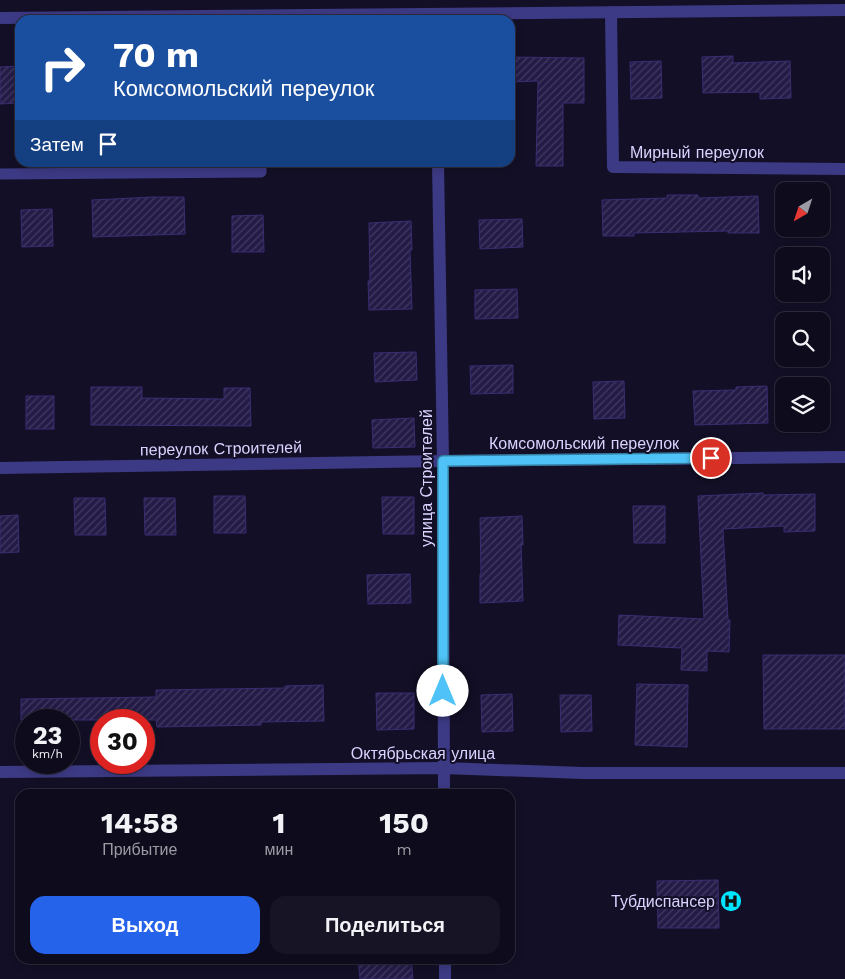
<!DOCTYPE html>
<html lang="ru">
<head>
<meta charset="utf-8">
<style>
  body { margin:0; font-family:"Work Sans",sans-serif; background:#171425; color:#f1f3f6; height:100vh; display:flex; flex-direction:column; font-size:19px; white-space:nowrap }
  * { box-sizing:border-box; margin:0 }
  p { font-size:16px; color:#9b9ba3 }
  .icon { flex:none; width:28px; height:28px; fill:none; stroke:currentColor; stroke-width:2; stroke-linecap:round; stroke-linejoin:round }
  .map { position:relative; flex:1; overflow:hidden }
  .panel { position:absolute; left:15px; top:789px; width:500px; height:175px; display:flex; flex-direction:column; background:#0e0b1c; border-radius:15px; box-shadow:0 2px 8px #0003,0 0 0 1px #2e2b3b }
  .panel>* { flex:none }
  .hud { position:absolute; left:15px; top:15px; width:500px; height:152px; border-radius:15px; box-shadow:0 2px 8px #0003,0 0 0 1px #2e2b3b; background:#1a4fa0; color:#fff; overflow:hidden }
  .needle { width:32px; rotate:219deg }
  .tools { position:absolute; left:775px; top:182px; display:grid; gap:10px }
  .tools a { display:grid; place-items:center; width:55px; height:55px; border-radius:10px; background:#0e0b1c; box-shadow:0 2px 8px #0003,0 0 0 1px #2e2b3b; font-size:25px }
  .speed { position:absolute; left:15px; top:709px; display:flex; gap:10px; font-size:25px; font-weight:700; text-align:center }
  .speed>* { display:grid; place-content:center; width:65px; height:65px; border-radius:50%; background:#0e0b1c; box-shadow:0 2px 8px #0003,0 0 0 1px #2e2b3b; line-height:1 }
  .speed small { font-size:12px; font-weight:400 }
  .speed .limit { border:8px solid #d22; background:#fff; color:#111 }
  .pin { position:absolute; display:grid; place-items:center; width:42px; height:42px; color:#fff; margin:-21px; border:2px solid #fff; border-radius:50%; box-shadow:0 1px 5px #0007 }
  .me { position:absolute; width:55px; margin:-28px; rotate:0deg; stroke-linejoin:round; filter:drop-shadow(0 0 4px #0008) }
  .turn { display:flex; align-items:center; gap:18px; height:105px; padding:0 15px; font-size:22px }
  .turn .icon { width:65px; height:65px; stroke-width:2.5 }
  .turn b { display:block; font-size:35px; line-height:42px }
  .then { display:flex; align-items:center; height:48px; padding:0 15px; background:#0003; gap:10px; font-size:19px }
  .eta { display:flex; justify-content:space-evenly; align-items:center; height:85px; text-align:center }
  .eta b { font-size:30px; font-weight:700; line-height:35px }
  .button { display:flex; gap:10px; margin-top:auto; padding:10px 15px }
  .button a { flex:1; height:58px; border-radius:15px; background:#2563eb; color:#fff; font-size:20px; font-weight:700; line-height:58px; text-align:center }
  .button a+a { background:#171425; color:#f1f3f6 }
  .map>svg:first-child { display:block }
  .building { fill:url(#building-hatch); stroke:#3b2d73 }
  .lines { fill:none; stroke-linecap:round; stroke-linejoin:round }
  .lane { stroke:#3d3a85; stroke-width:11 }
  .street { stroke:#3d3a85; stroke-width:12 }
  .route-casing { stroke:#337fa1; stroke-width:12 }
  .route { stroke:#4fc3f7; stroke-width:9 }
  .labels { text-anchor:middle; stroke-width:4; stroke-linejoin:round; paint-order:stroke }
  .street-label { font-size:16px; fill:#d9d4ff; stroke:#130f26 }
  .poi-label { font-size:16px; fill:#d9d4ff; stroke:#130f26; text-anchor:end }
</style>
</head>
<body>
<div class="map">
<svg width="845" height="979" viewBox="0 0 845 979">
  <defs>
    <pattern id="building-hatch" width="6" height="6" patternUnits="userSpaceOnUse" patternTransform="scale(1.25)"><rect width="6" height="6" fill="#241b47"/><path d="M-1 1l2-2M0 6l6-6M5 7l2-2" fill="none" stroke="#433b63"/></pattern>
  </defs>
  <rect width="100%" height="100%" fill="#130f26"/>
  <g class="building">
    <path d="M733,56v7l57,-2 1,37 -31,1v-7l-57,1 -1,-36z"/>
    <path d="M510,57l74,1v45h-21v63h-27l2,-85 -28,1z"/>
    <path d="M661,61l1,37 -31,1 -1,-37z"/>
    <path d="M20,66v37l-20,1v-37z"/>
    <path d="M667,195h31v3l60,-2 1,37h-31v-2l-94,2v3h-31l-1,-36 65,-2z"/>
    <path d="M153,197h31l1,37 -92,3 -1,-37z"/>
    <path d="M52,209l1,37 -31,1 -1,-37z"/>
    <path d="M263,215l1,37h-32v-36z"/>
    <path d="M522,219l1,28 -43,2 -1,-29z"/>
    <path d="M411,221l1,29h-2l2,59 -43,1 -1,-29h2l-1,-58z"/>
    <path d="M517,289l1,29 -43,1v-29z"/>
    <path d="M416,352l1,28 -42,2 -1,-29z"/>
    <path d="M513,365v28l-42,1 -1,-28z"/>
    <path d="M624,381l1,37 -31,1 -1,-37z"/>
    <path d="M767,386l1,37 -73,2 -2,-34 43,-1v-3z"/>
    <path d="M91,387h51v11l82,1v-11h26l1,38 -160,-1z"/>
    <rect x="26" y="396" width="28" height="33"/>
    <path d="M414,418l1,29 -42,1 -1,-28z"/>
    <path d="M763,493v2l52,-1v37l-31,1v-6l-61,3 5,91h2l-1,32 -22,-1v20l-26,-1 1,-22 -64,-3 1,-30 85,4 -6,-123z"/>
    <path d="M214,496h31l1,37h-32z"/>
    <path d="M382,497h32v37h-31z"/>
    <path d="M74,498h31l1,37h-31z"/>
    <path d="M144,498h31l1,37h-31z"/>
    <path d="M633,506h32v37h-31z"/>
    <path d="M18,515l1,37 -19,1v-37z"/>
    <path d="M522,516l1,29h-2l2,56 -43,2v-29h1l-1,-56z"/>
    <path d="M410,574l1,29 -43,1 -1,-29z"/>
    <path d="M763,655h82v74h-81z"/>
    <path d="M637,684l51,1 -1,62 -52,-2z"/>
    <path d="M323,685l1,36 -63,1v3l-104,2 -1,-7h-135v-21l135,-2v-7l129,-2v-2z"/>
    <path d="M376,693h38v36l-37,1z"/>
    <path d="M512,694l1,37 -31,1 -1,-37z"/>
    <path d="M560,695h31l1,36 -31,1z"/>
    <path d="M718,880l1,48h-61l-1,-47z"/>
    <path d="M358,959h53l2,20h-53z"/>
  </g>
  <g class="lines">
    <path class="lane" d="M0,174l261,-2v-10"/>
    <g class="street">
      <path d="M611,12l2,155 232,2"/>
      <path d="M0,18l845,-8"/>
      <path d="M438,162l5,299 1,333"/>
      <path d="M0,468l443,-7 402,-4"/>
      <path d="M0,772l444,-4 138,5h263"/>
      <path d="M445,959v20"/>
    </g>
  </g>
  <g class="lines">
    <g class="route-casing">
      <path id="route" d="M443,691v-230l268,-3"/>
    </g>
    <use href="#route" class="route"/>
  </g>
  <defs>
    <g id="hospital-disc" transform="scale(1.125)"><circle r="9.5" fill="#00e5ff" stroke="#130f26"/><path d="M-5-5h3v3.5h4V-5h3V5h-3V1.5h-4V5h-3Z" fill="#111"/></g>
  </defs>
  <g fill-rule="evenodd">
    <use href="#hospital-disc" x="731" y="901"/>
  </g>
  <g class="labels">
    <g class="street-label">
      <text x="697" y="158">Мирный переулок</text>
      <text x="584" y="449">Комсомольский переулок</text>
      <text transform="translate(221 448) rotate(-1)" y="6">переулок Строителей</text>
      <text transform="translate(426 478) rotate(-90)" y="6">улица Строителей</text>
      <text x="423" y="759">Октябрьская улица</text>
    </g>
    <g class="poi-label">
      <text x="715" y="907">Тубдиспансер</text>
    </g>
  </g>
</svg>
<div class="tools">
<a><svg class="needle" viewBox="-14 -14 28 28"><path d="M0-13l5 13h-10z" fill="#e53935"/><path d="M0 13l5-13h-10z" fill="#9b9ba3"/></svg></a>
<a><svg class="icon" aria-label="sound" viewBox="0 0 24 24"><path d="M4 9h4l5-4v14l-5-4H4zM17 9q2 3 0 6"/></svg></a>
<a><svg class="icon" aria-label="search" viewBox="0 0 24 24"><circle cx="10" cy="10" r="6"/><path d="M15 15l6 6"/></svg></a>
<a><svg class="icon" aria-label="layers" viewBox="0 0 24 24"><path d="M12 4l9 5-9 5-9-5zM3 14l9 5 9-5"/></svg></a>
</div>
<div class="speed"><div>23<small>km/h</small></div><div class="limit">30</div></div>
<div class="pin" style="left:711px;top:458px;background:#d93025"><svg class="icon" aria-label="arrive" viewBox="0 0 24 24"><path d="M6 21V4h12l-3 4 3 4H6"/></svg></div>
<svg class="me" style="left:443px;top:691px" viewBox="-20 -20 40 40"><circle r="19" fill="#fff"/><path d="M0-13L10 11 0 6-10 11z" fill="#4fc3f7"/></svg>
<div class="hud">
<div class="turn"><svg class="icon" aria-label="right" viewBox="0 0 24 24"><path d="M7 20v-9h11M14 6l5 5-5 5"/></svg><div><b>70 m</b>Комсомольский переулок</div></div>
<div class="then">Затем<svg class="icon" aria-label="arrive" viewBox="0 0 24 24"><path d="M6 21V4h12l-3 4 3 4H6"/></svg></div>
</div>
<section class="panel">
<div class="eta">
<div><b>14:58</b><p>Прибытие</p></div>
<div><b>1</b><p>мин</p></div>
<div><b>150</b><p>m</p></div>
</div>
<div class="button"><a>Выход</a><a>Поделиться</a></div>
</section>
</div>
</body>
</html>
